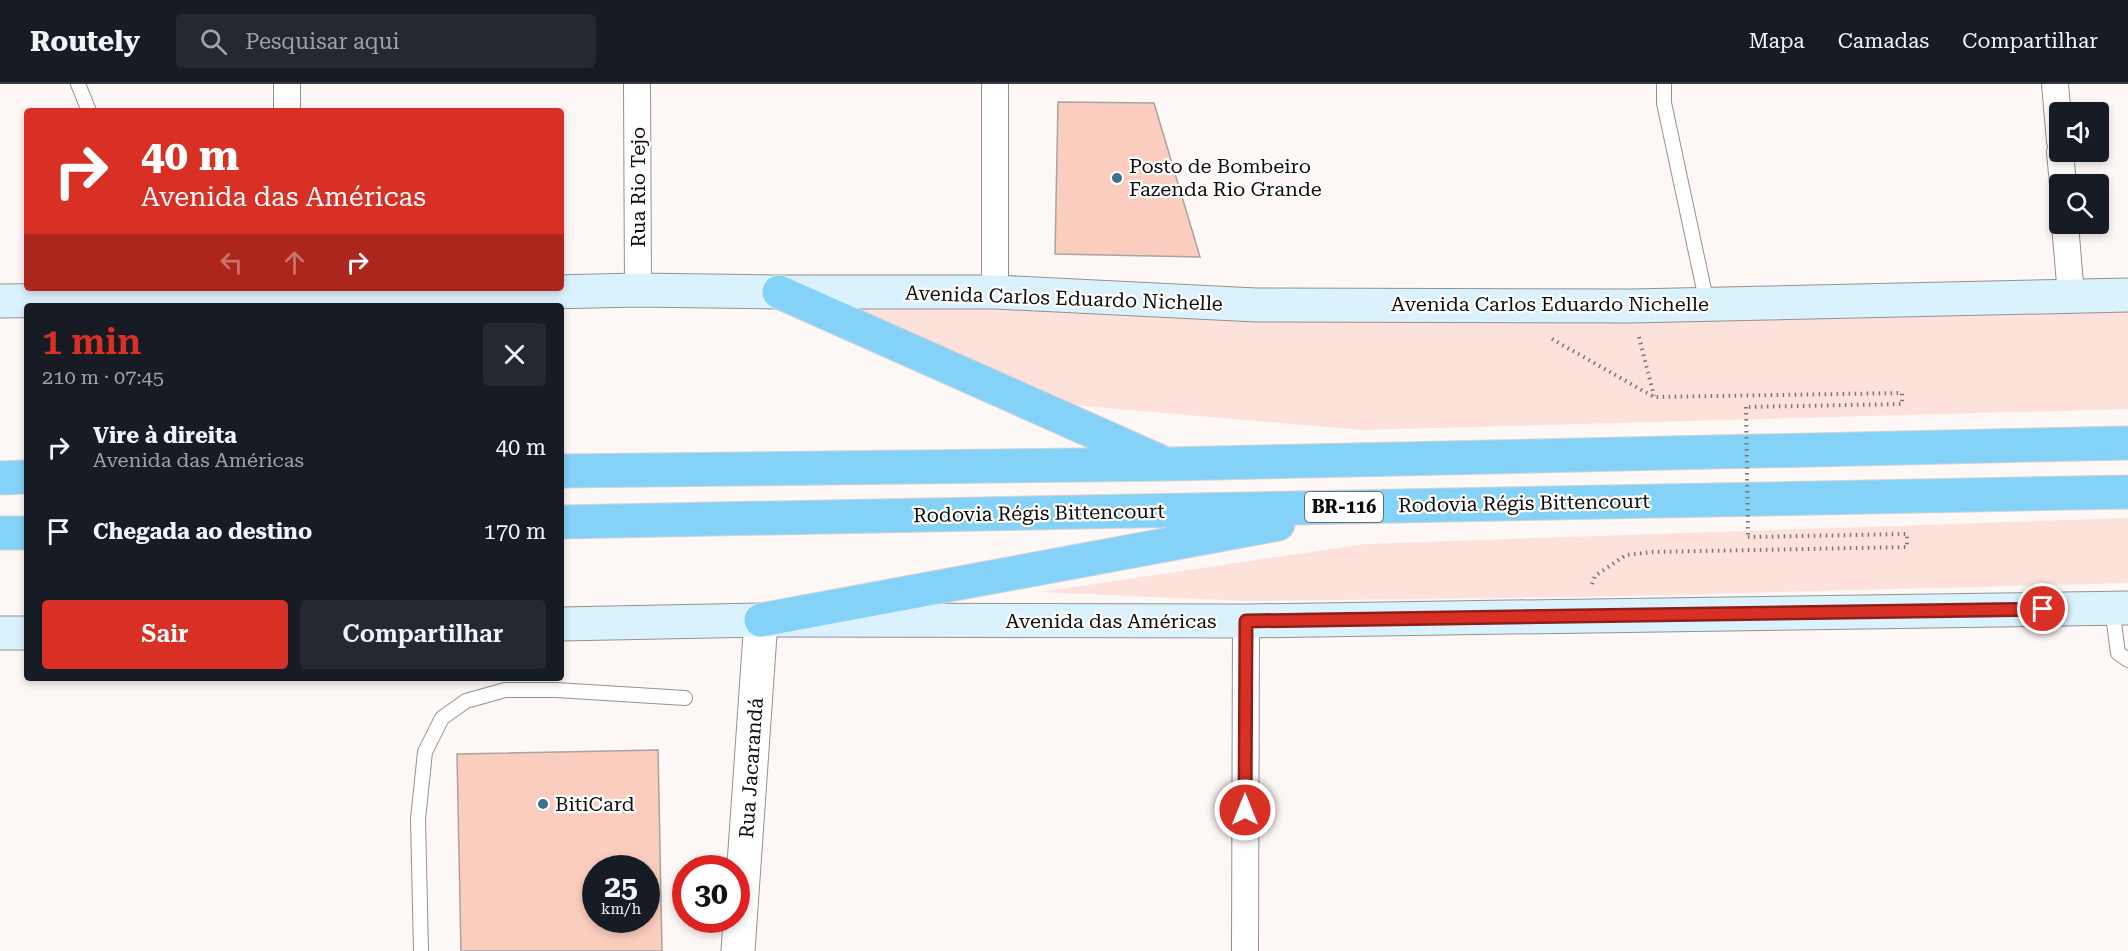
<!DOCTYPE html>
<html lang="pt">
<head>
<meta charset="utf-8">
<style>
  body { margin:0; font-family:"Roboto Serif",serif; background:#242831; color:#f1f3f6; height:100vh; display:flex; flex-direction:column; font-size:22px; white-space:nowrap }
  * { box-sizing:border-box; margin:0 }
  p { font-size:20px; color:#9ea1a6 }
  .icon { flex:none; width:33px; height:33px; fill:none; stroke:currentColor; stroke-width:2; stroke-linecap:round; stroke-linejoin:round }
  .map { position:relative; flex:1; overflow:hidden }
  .drawer { position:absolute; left:24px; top:219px; width:540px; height:378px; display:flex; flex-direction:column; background:#171b24; border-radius:6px; box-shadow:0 3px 9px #0003 }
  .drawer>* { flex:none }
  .guide { position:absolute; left:24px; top:24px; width:540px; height:183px; border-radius:6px; box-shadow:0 3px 9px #0003; background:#d93025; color:#fff; overflow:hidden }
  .controls { position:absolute; left:2049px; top:18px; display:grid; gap:12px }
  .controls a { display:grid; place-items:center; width:60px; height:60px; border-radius:6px; background:#171b24; box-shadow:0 3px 9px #0003; font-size:30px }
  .speed { position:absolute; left:582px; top:771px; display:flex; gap:12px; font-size:30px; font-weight:700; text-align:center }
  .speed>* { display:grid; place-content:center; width:78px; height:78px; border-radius:50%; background:#171b24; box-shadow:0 3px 9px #0003; line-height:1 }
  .speed small { font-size:15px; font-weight:400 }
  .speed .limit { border:9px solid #d22; background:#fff; color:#111 }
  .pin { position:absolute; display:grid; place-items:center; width:51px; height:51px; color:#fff; margin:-26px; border:3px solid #fff; border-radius:50%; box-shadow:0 2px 6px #0007 }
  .me { position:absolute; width:66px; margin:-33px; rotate:0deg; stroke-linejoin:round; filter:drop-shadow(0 0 4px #0008) }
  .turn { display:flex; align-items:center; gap:21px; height:126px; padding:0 18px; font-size:27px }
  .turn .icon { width:78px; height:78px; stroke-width:2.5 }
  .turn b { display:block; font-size:42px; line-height:51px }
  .lanes { display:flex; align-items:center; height:57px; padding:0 18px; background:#0003; justify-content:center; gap:30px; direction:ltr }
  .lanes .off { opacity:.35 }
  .round { display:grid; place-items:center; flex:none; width:63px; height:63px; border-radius:6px; background:#242831 }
  .summary { display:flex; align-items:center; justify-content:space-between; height:102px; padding:0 18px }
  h1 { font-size:36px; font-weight:600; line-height:45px; color:#d93025 }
  .primary-button { display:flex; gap:12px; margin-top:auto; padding:12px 18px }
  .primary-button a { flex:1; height:69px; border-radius:6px; background:#d93025; color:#fff; font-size:24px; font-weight:600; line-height:69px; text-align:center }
  .primary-button a+a { background:#242831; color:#f1f3f6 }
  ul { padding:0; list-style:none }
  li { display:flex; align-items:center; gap:18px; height:84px; padding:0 18px }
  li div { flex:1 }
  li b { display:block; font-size:22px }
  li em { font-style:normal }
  header { display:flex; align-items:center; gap:36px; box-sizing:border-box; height:84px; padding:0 30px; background:#171b24; border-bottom:2px solid #363941 }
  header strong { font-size:28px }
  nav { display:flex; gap:33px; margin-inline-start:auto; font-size:21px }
  .search { width:420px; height:54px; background:#242831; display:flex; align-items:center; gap:15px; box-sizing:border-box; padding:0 21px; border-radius:6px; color:#9ea1a6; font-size:22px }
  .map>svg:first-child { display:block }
  .green { fill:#fce2da }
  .building { fill:#fbcdbe; stroke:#a9a4a2; stroke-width:1.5; fill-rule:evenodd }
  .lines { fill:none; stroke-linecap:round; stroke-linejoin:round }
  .service-casing { stroke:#96918f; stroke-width:16 }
  .minor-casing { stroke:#96918f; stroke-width:28 }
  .tertiary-casing { stroke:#96918f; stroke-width:35 }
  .secondary-casing { stroke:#96918f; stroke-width:35 }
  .motorway-casing { stroke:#d4d3d3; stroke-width:35 }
  .path { stroke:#7b7876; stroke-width:4; stroke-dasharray:1.5 4.5; stroke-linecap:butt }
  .service { stroke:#fff; stroke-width:14 }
  .minor { stroke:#fff; stroke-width:26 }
  .tertiary { stroke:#fff; stroke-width:33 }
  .secondary { stroke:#daf2fd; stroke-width:33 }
  .motorway { stroke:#85d2f8; stroke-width:33 }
  .path-bridge { stroke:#7b7876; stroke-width:4; stroke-dasharray:1.5 4.5; stroke-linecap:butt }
  .route-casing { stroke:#8d1f18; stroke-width:15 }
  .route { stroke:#d93025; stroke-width:10 }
  .poi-dot { fill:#3a718c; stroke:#fff; stroke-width:2 }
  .labels { text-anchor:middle; stroke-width:4.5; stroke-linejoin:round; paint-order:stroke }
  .shield { fill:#fff; stroke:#565655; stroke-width:1.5 }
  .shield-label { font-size:18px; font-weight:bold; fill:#0e0d0c }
  .poi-label { font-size:20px; fill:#0e0d0c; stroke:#fff; text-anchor:start }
  .street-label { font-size:20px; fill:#0e0d0c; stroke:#fff }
</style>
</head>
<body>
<header>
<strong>Routely</strong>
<div class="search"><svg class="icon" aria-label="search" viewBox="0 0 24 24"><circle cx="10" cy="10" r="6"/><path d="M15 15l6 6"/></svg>Pesquisar aqui</div>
<nav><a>Mapa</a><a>Camadas</a><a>Compartilhar</a></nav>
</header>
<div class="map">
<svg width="2128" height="867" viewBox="0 0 2128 867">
  <rect width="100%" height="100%" fill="#fdf7f5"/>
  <g class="green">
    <path d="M842,219l1286,5v101l-765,21 -315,-27z"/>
    <path d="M2128,434v65l-546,14 -337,4 -205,-9 325,-48z"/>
  </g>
  <g class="building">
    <path d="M1058,18l96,1 46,154 -145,-3z"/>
    <path d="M658,666l4,201h-201l-4,-197zM596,784h50v52h-50z"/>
  </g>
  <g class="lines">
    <g class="service-casing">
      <g id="service">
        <path d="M78,0l11,27"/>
        <path d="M1664,0v19l43,201"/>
        <path d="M2112,524l6,45 10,7"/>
        <path d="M421,867l-3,-132 7,-67 17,-34 24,-17 39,-11h51l129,8"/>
      </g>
    </g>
    <g class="minor-casing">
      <g id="minor">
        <path d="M287,0v27"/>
        <path d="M637,0l1,206"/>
        <path d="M995,0v208"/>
        <path d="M2055,0l5,57"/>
        <path d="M2060,68l3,32"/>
        <path d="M2065,140l6,72"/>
        <path d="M1245,867l1,-330"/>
      </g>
    </g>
    <g class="tertiary-casing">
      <path id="tertiary" d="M738,867l23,-331"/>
    </g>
    <g class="secondary-casing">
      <g id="secondary">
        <path d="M0,217l287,-3 351,-8 141,2h216l261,13 376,1 496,-11"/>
        <path d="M561,540l200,-4 485,1 882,-13"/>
        <path d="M0,549h27"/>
      </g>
    </g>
    <g class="motorway-casing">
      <g id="motorway">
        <path d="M779,208l378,168"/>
        <path d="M561,387l606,-7 961,-21"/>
        <path d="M0,394l27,-1"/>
        <path d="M561,438l1567,-30"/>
        <path d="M0,449h27"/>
        <path d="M761,536l517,-96"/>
      </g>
    </g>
    <g class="path">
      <path d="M1639,253l15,59"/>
      <path d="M1552,255l102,58 248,-4v11l-156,3"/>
      <path d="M1592,500l3,-8 31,-21 26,-3 255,-5v-13l-159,3"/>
    </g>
    <use href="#service" class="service"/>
    <use href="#minor" class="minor"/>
    <use href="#tertiary" class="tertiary"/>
    <use href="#secondary" class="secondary"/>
    <use href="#motorway" class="motorway"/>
    <path class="path-bridge" d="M1746,323l2,130"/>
  </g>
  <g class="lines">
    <g class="route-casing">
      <path id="route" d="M1245,726l1,-189 797,-12"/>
    </g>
    <use href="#route" class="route"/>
  </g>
  <g class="poi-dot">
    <circle cx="1117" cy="94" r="6"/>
    <circle cx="543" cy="720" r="6"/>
  </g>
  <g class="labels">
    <rect class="shield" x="1305" y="408" width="78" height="30" rx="4.5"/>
    <g class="shield-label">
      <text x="1344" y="429">BR-116</text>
    </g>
    <g class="poi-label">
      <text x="1129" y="89">Posto de Bombeiro<tspan x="1129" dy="23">Fazenda Rio Grande</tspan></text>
      <text x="555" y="727">BitiCard</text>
    </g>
    <g class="street-label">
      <text transform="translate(638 103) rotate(-90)" y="7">Rua Rio Tejo</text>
      <text transform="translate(1064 214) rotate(2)" y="7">Avenida Carlos Eduardo Nichelle</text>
      <text x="1550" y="227">Avenida Carlos Eduardo Nichelle</text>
      <text transform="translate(1524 419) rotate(-1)" y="7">Rodovia Régis Bittencourt</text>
      <text transform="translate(1039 429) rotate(-1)" y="7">Rodovia Régis Bittencourt</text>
      <text x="1111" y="544">Avenida das Américas</text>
      <text transform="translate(751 684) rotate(-86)" y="7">Rua Jacarandá</text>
    </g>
  </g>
</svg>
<div class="controls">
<a><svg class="icon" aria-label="sound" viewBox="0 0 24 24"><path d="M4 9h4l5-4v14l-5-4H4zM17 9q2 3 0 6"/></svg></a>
<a><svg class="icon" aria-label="search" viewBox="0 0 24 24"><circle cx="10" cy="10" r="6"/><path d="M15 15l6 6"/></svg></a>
</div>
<div class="speed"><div>25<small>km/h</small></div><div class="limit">30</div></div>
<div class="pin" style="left:2043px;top:525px;background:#d93025"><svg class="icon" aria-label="arrive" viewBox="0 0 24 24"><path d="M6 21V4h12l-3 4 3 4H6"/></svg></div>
<svg class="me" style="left:1245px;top:726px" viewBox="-20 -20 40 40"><circle r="17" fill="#d93025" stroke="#fff" stroke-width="3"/><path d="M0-11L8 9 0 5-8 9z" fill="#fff"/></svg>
<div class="guide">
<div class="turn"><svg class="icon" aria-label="right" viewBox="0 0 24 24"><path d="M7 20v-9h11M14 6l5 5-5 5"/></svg><div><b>40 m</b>Avenida das Américas</div></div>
<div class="lanes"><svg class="icon off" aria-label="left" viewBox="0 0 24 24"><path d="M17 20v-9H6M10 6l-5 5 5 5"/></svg><svg class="icon off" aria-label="ahead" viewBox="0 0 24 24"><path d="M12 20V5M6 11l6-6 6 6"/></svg><svg class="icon" aria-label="right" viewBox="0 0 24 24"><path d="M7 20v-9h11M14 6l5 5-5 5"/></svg></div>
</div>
<section class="drawer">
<div class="summary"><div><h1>1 min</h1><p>210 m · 07:45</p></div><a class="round"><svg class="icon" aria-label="close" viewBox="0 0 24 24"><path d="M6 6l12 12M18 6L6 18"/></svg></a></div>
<ul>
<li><svg class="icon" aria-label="right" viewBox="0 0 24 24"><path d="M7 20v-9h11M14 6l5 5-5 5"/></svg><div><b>Vire à direita</b><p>Avenida das Américas</p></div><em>40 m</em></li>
<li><svg class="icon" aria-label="arrive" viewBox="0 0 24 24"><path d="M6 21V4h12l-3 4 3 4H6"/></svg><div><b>Chegada ao destino</b></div><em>170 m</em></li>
</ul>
<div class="primary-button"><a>Sair</a><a>Compartilhar</a></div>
</section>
</div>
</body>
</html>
